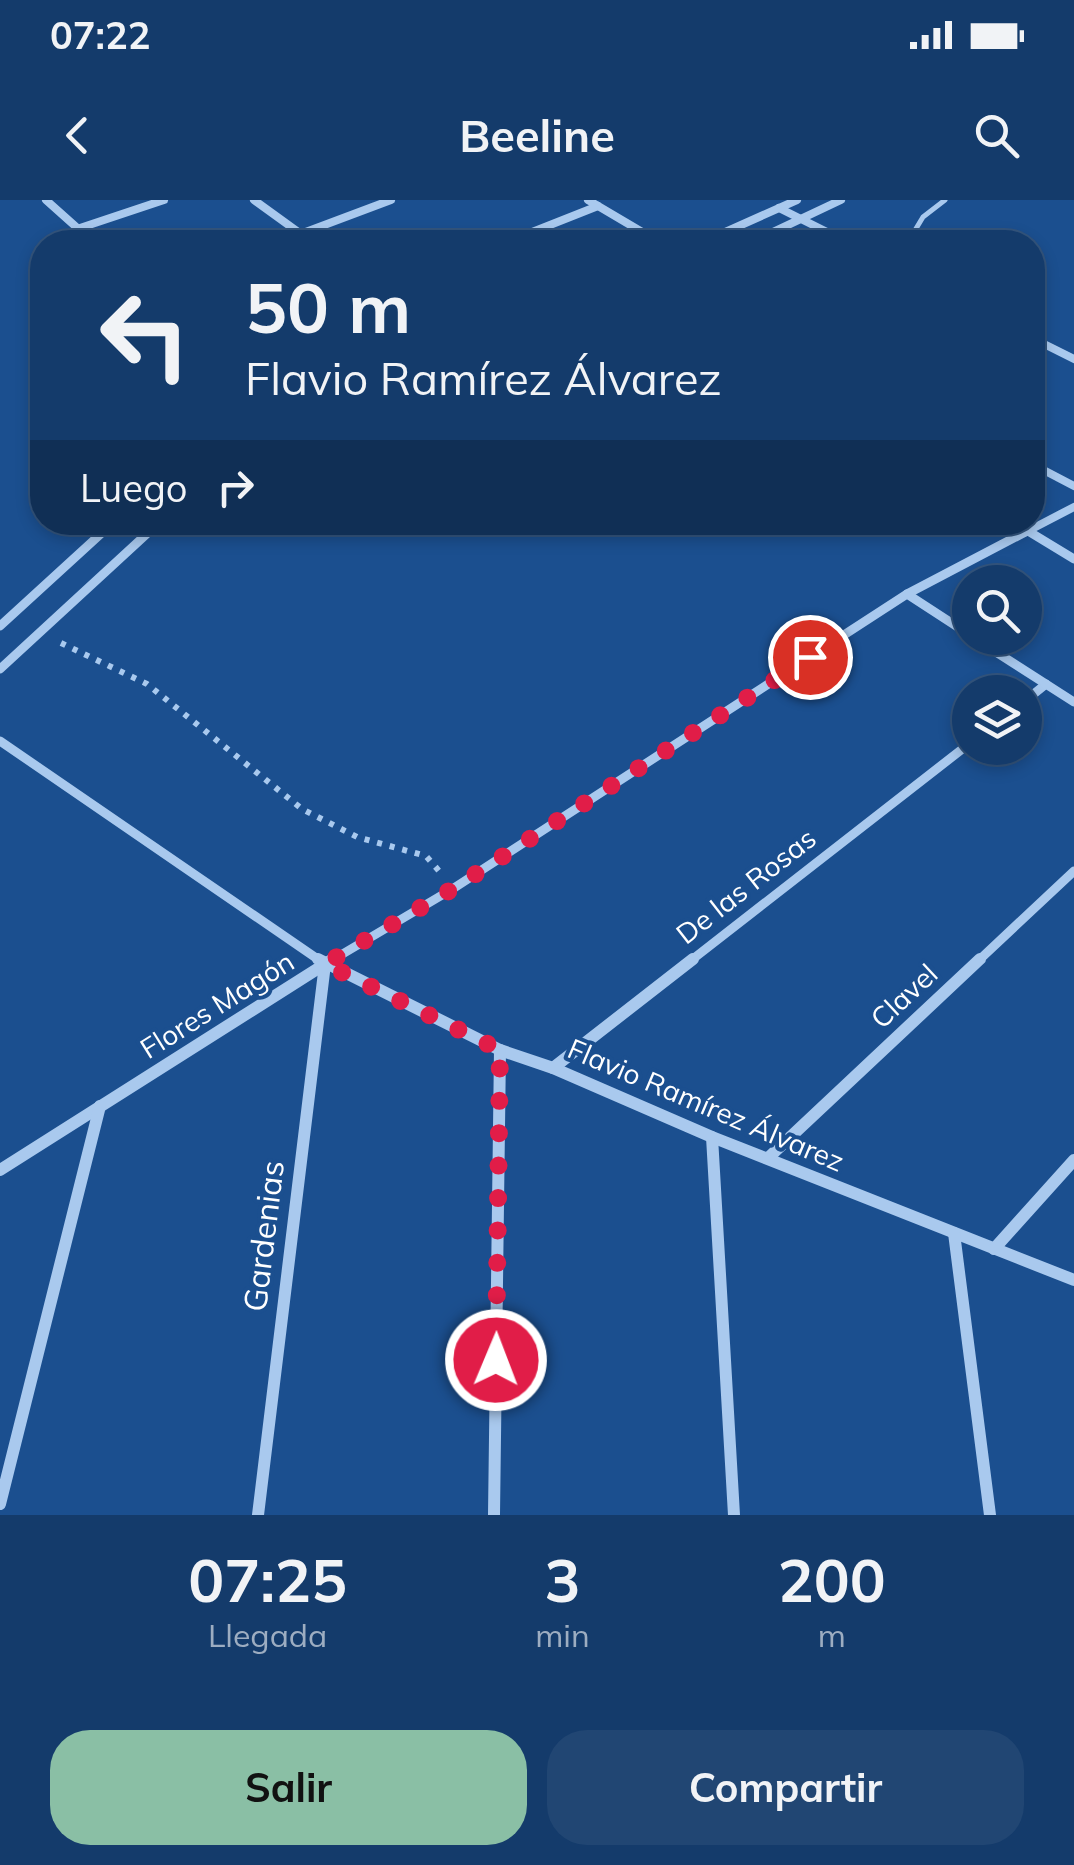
<!DOCTYPE html>
<html lang="es">
<head>
<meta charset="utf-8">
<style>
  body { margin:0; font-family:Mulish,sans-serif; background:#214673; color:#f1f3f6; height:100vh; display:flex; flex-direction:column; font-size:38px; white-space:nowrap }
  * { box-sizing:border-box; margin:0 }
  p { font-size:32px; color:#9dadc1 }
  .icon { flex:none; width:55px; height:55px; fill:none; stroke:currentColor; stroke-width:2; stroke-linecap:round; stroke-linejoin:round }
  .map { position:relative; height:1315px; overflow:hidden }
  .details { display:flex; flex-direction:column; background:#143b6b; flex:1 }
  .details>* { flex:none }
  .hud { position:absolute; left:30px; top:30px; width:1015px; height:305px; border-radius:40px; box-shadow:0 5px 15px #0003,0 0 0 2px #33557e; background:#143b6b; color:#f1f3f6; overflow:hidden }
  .controls { position:absolute; left:952px; top:365px; display:grid; gap:20px }
  .controls a { display:grid; place-items:center; width:90px; height:90px; border-radius:50%; background:#143b6b; box-shadow:0 5px 15px #0003,0 0 0 2px #33557e; font-size:50px }
  .pin { position:absolute; display:grid; place-items:center; width:85px; height:85px; color:#fff; margin:-42px; border:5px solid #fff; border-radius:50%; box-shadow:0 2px 10px #0007 }
  .me { position:absolute; width:110px; margin:-55px; rotate:1deg; stroke-linejoin:round; filter:drop-shadow(0 0 8px #0008) }
  .turn { display:flex; align-items:center; gap:35px; height:210px; padding:0 50px; font-size:45px }
  .turn .icon { width:130px; height:130px; stroke-width:2.5 }
  .turn b { display:block; font-size:70px; line-height:85px }
  .then { display:flex; align-items:center; height:95px; padding:0 50px; background:#0003; gap:20px; font-size:38px }
  .eta { display:flex; justify-content:space-evenly; align-items:center; height:170px; text-align:center }
  .eta b { font-size:60px; font-weight:700; line-height:70px }
  .button { display:flex; gap:20px; margin-top:auto; padding:20px 50px }
  .button a { flex:1; height:115px; border-radius:40px; background:#8abfa5; color:#111; font-size:40px; font-weight:700; line-height:115px; text-align:center }
  .button a+a { background:#214673; color:#f1f3f6 }
  .status { display:flex; justify-content:space-between; align-items:center; height:70px; padding:0 50px; background:#143b6b; direction:ltr }
  .status svg { height:28px; fill:currentColor }
  header { display:flex; justify-content:space-between; align-items:center; height:130px; padding:0 50px; background:#143b6b; font-size:45px; font-weight:700 }
  .map>svg:first-child { display:block }
  .lines { fill:none; stroke-linecap:round; stroke-linejoin:round }
  .path { stroke:#a9c9ee; stroke-width:6; stroke-dasharray:5 8; stroke-linecap:butt }
  .lane { stroke:#a9c9ee; stroke-width:5 }
  .street-far2 { stroke:#a9c9ee; stroke-width:8 }
  .street-far1 { stroke:#a9c9ee; stroke-width:9 }
  .street { stroke:#a9c9ee; stroke-width:12 }
  .route { stroke:#e11d48; stroke-width:18; stroke-dasharray:0 32.4 }
  .labels { text-anchor:middle; stroke-width:8; stroke-linejoin:round; paint-order:stroke }
  .street-label { font-size:28px; fill:#fff; stroke:#1b4f8f }
  .near-street-label { font-size:32px; fill:#fff; stroke:#1b4f8f }
</style>
</head>
<body>
<div class="status"><b>07:22</b><svg viewBox="0 0 49 12"><path d="M0 12V9h3v3zM5 12V6h3v6zM10 12V3h3v9zM15 12V0h3v12zM26 1h20v11H26zM47 4h2v5h-2z"/></svg></div>
<header><svg class="icon" aria-label="back" viewBox="0 0 24 24"><path d="M15 5l-7 7 7 7"/></svg>Beeline<svg class="icon" aria-label="search" viewBox="0 0 24 24"><circle cx="10" cy="10" r="6"/><path d="M15 15l6 6"/></svg></header>
<div class="map">
<svg width="1074" height="1315" viewBox="0 0 1074 1315">
  <rect width="100%" height="100%" fill="#1b4f8f"/>
  <g class="lines">
    <path class="path" d="M61,443l86,41 155,125 55,28 69,19 13,15"/>
    <path class="lane" d="M908,42l15,-25 22,-17"/>
    <g class="street-far2">
      <path d="M46,0l47,42"/>
      <path d="M254,0l58,42"/>
      <path d="M588,0l71,42"/>
      <path d="M779,8l68,34"/>
      <path d="M77,29l87,-29"/>
      <path d="M279,42l112,-42"/>
      <path d="M507,42l91,-36"/>
      <path d="M703,42l94,-42"/>
      <path d="M752,42l89,-42"/>
      <path d="M1032,138l42,21"/>
      <path d="M1032,264l42,22"/>
      <path d="M102,333l12,-11"/>
      <path d="M148,333l12,-11"/>
      <path d="M1024,333l50,-26"/>
    </g>
    <g class="street-far1">
      <path d="M1028,331l46,28"/>
      <path d="M907,394l63,41"/>
      <path d="M0,426l105,-96"/>
      <path d="M974,438l100,64"/>
      <path d="M0,469l151,-139"/>
      <path d="M1025,501l21,-17"/>
      <path d="M0,541l322,221"/>
      <path d="M329,762l125,-74 453,-294 122,-64"/>
      <path d="M689,762l281,-219"/>
      <path d="M977,762l97,-91"/>
    </g>
    <g class="street">
      <path d="M318,759l182,91 53,18 159,69 362,143"/>
      <path d="M553,868l140,-109"/>
      <path d="M712,937l22,378"/>
      <path d="M768,958l212,-199"/>
      <path d="M0,970l333,-211"/>
      <path d="M954,1033l36,282"/>
      <path d="M994,1049l80,-89"/>
      <path d="M0,1304l100,-398"/>
      <path d="M258,1315l67,-551"/>
      <path d="M494,1315l6,-465"/>
    </g>
  </g>
  <g class="lines">
    <path class="route" d="M496,1160l4,-310 -175,-86 129,-76 356,-231"/>
  </g>
  <g class="labels">
    <g class="street-label">
      <text transform="translate(746 686) rotate(-38)" y="10">De las Rosas</text>
      <text transform="translate(904 796) rotate(-43)" y="10">Clavel</text>
      <text transform="translate(217 805) rotate(-32)" y="10">Flores Magón</text>
      <text transform="translate(706 905) rotate(23)" y="10">Flavio Ramírez Álvarez</text>
    </g>
    <g class="near-street-label">
      <text transform="translate(264 1036) rotate(-83)" y="11">Gardenias</text>
    </g>
  </g>
</svg>
<div class="controls">
<a><svg class="icon" aria-label="search" viewBox="0 0 24 24"><circle cx="10" cy="10" r="6"/><path d="M15 15l6 6"/></svg></a>
<a><svg class="icon" aria-label="layers" viewBox="0 0 24 24"><path d="M12 4l9 5-9 5-9-5zM3 14l9 5 9-5"/></svg></a>
</div>
<div class="pin" style="left:810px;top:457px;background:#d93025"><svg class="icon" aria-label="arrive" viewBox="0 0 24 24"><path d="M6 21V4h12l-3 4 3 4H6"/></svg></div>
<svg class="me" style="left:496px;top:1160px" viewBox="-20 -20 40 40"><circle r="17" fill="#e11d48" stroke="#fff" stroke-width="3"/><path d="M0-11L8 9 0 5-8 9z" fill="#fff"/></svg>
<div class="hud">
<div class="turn"><svg class="icon" aria-label="left" viewBox="0 0 24 24"><path d="M17 20v-9H6M10 6l-5 5 5 5"/></svg><div><b>50 m</b>Flavio Ramírez Álvarez</div></div>
<div class="then">Luego<svg class="icon" aria-label="right" viewBox="0 0 24 24"><path d="M7 20v-9h11M14 6l5 5-5 5"/></svg></div>
</div>
</div>
<section class="details">
<div class="eta">
<div><b>07:25</b><p>Llegada</p></div>
<div><b>3</b><p>min</p></div>
<div><b>200</b><p>m</p></div>
</div>
<div class="button"><a>Salir</a><a>Compartir</a></div>
</section>
</body>
</html>
